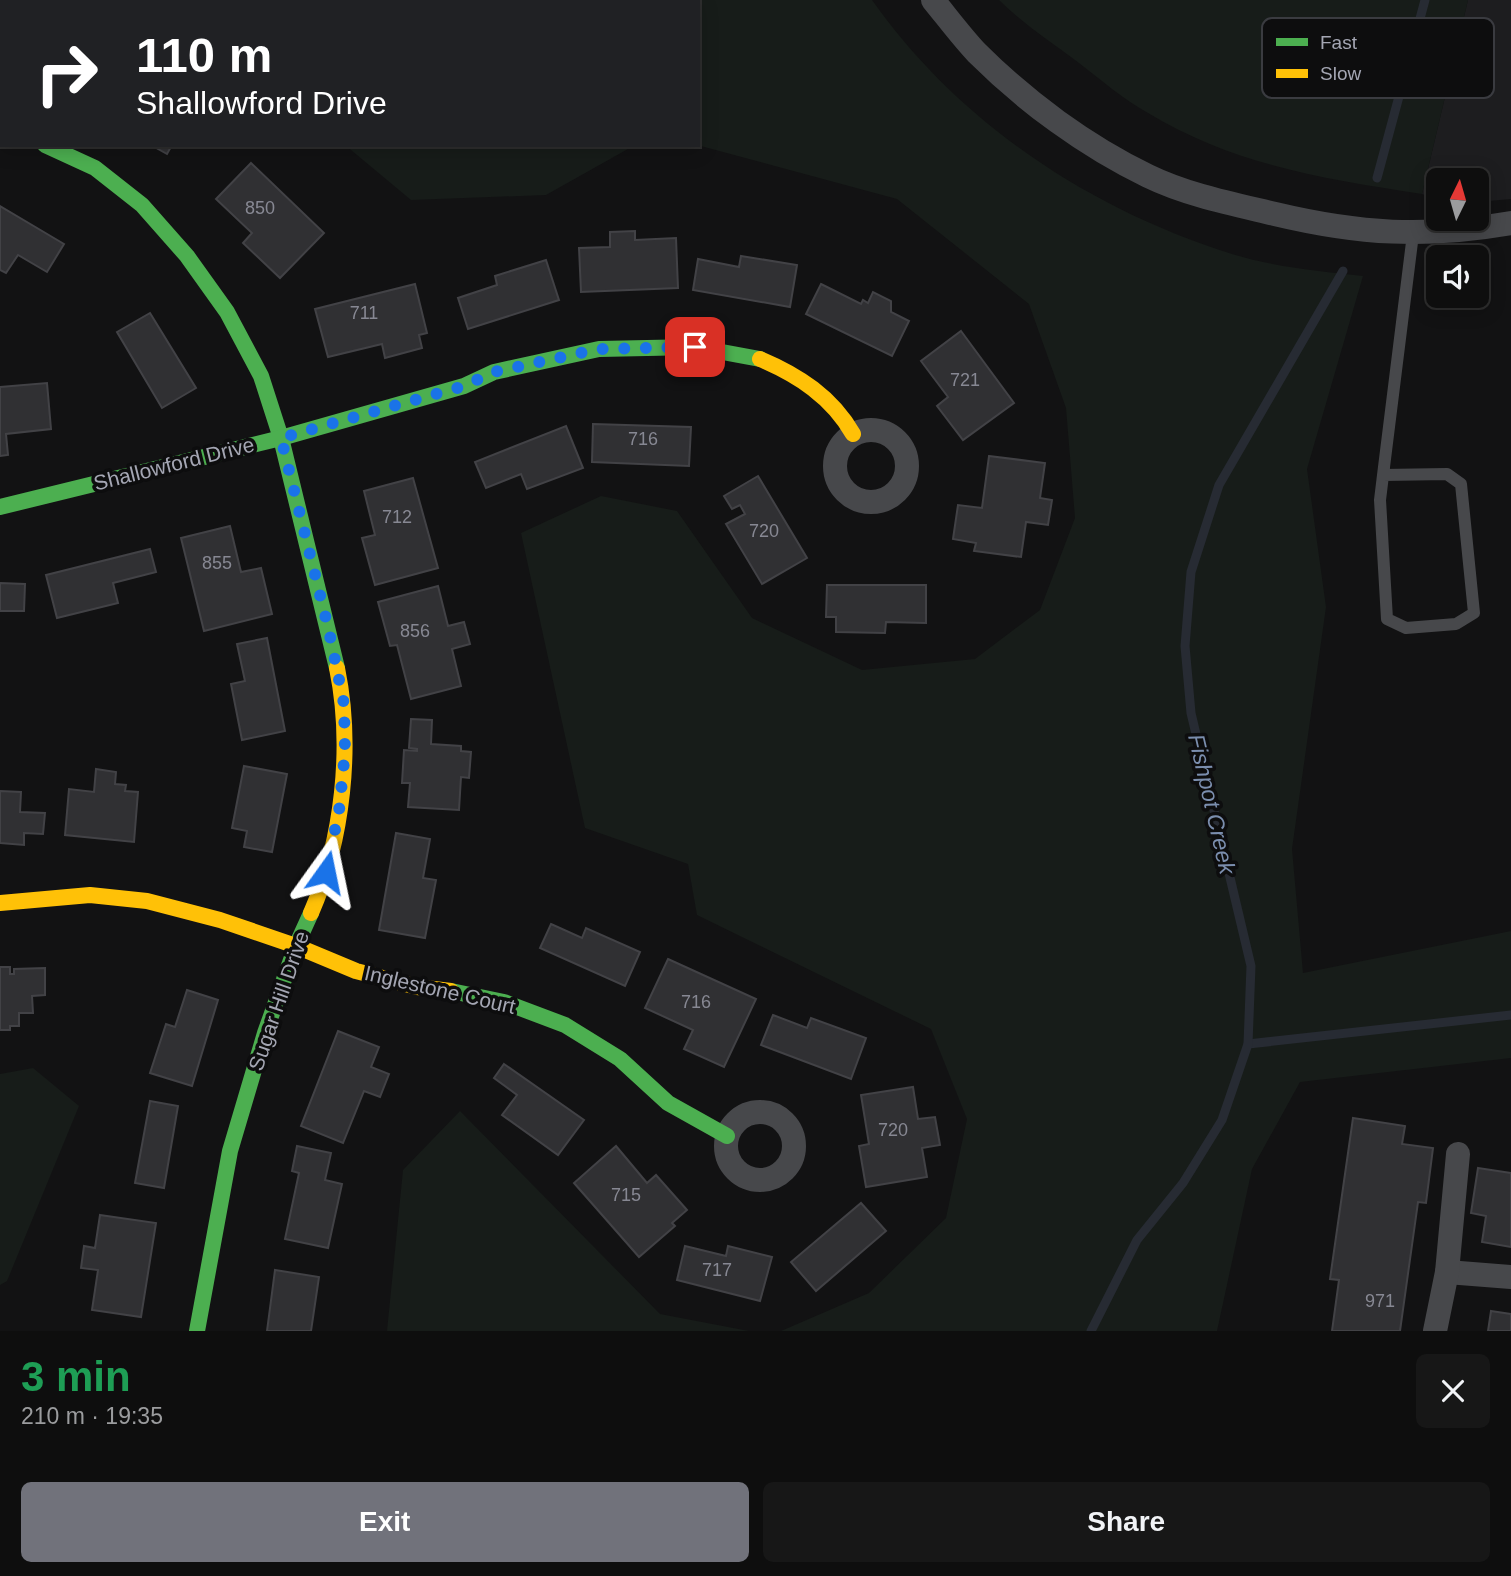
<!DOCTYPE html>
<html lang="en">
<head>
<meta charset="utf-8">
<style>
  body { margin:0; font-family:Helvetica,sans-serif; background:#171717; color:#f1f3f6; height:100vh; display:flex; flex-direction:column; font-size:26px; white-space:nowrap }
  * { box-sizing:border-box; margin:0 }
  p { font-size:23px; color:#9b9c9e }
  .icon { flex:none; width:38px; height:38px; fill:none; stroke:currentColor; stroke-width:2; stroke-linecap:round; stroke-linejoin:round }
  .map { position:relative; height:1331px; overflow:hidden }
  .panel { display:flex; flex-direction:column; background:#0e0e0e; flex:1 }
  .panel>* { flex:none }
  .guide { position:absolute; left:0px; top:0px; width:700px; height:147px; box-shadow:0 4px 18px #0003,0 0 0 2px #2e2e2e; background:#202124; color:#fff; overflow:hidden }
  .needle { width:46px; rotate:5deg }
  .fabs { position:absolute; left:1426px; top:168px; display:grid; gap:14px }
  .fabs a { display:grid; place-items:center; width:63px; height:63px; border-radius:10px; background:#0e0e0e; box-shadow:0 4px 18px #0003,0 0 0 2px #2e2e2e; font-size:35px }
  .pin { position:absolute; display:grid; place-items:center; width:60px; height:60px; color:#fff; margin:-30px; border-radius:14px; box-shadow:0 4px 10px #0006 }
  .me { position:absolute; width:77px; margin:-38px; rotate:12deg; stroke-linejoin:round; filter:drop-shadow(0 0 5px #0008) }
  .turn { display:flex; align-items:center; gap:24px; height:147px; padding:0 21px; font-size:32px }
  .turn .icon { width:91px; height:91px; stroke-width:2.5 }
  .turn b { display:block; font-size:49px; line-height:60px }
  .round { display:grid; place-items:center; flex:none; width:74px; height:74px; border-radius:10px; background:#171717 }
  .headline { display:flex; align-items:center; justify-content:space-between; height:119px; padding:0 21px }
  h1 { font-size:42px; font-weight:600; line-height:52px; color:#1e9e55 }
  .action { display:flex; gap:14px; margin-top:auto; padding:14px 21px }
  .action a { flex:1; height:80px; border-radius:10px; background:#71727b; color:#fff; font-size:28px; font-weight:600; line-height:80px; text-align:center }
  .action a+a { background:#171717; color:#f1f3f6 }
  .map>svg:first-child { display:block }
  .built { fill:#1d1d1f }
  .green { fill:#171c19 }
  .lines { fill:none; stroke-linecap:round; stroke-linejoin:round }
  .stream { stroke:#272b33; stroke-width:9 }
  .building { fill:#303033; stroke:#424246; stroke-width:2 }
  .lane { stroke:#47484b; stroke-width:12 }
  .street { stroke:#47484b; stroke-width:24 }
  .fast { stroke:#4caf50; stroke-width:16 }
  .slow { stroke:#ffc107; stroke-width:16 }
  .route { stroke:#1a73e8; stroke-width:12; stroke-dasharray:0 21.6 }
  .labels { text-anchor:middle; stroke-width:7; stroke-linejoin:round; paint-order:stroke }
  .number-label { font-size:18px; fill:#878893 }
  .street-label { font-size:21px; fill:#a4a6b3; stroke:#0d0d0e }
  .water-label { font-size:23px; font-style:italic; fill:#7b8eae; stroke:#0d0d0e }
  .key { fill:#0d0d0e; stroke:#3a3b40; stroke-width:2 }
  .key-label { font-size:19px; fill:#a4a6b3 }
</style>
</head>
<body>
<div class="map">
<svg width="1511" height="1331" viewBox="0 0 1511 1331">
  <rect width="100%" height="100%" fill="#121213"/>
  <path class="built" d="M1468,0h43v199l-34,3v-22h-39v19l-16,-5z"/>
  <g class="green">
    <path d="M336,0h536c87,123 217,209 360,254 42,13 88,17 131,22l-56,193 19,138 -34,242 11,124 208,-42v127l-211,24 -48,87 -35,162h-436l88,-38 77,-75 21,-99 -36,-90 -234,-114 -9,-51 -103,-36 -64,-295 80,-37 76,15 75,107 110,52 113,-11 65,-49 35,-92 -9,-110 -37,-104 -132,-105 -200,-54 1,-143h-364z"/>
    <path d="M999,0h469l-46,194c-98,-15 -188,-29 -274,-81 -25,-14 -47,-33 -69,-50 -27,-20 -56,-39 -80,-63z"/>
    <path d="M345,145h290l-89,50 -135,5z"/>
    <path d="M33,1068l46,38 -72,175 -7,4v-211z"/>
    <path d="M460,1111l200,203 89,17h-362l16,-161z"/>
  </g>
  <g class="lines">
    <g class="stream">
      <path d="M1377,178l48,-178"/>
      <path d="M1248,1044l263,-29"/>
      <path d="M1091,1331l46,-91 46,-57 39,-63 26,-76 3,-78 -60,-253 -6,-67 6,-74 28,-87 124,-214"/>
    </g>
  </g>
  <g class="building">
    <path d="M0,0h21l-19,2v33z"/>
    <path d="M151,145h21l-5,9z"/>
    <path d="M251,163l73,70 -44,45 -37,-35 9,-10 -36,-34z"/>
    <path d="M0,206l64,38 -17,28 -29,-17 -12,18 -6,-3z"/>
    <path d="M635,231v9l41,-2 2,50 -97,4 -2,-44 31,-1v-15z"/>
    <path d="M741,256l56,9 -7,42 -97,-17 5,-31 41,8z"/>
    <path d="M546,260l13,40 -91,29 -10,-31 39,-13 -2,-9z"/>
    <path d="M415,284l12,49 -8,2 3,13 -37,10 -3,-14 -54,13 -13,-48z"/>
    <path d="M821,284l40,20 2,-4 5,3 5,-11 18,9v11l18,9 -17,35 -86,-42z"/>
    <path d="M150,313l46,75 -34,20 -45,-76z"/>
    <path d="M961,331l53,72 -51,37 -26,-34 11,-9 -27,-36z"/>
    <path d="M47,383l4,46 -45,5 2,21 -8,1v-69z"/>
    <path d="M593,424l98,3 -2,39 -97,-4z"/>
    <path d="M566,426l17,42 -56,21 -6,-15 -35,14 -11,-26z"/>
    <path d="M989,456l56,7 -5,35 12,2 -4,25 -22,-3 -5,35 -47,-6 2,-8 -23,-4 5,-34 24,3z"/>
    <path d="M758,476l49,82 -45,26 -36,-60 19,-10 -5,-9 -8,4 -8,-13z"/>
    <path d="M413,478l25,90 -63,17 -13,-47 13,-3 -11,-44z"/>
    <path d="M230,526l11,46 20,-4 11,46 -68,17 -23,-93z"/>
    <path d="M150,549l6,23 -43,11 5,20 -61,15 -11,-43z"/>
    <path d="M0,583l25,1 -1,27h-24z"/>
    <path d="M827,585h99v38l-40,-1 -1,11 -49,-1v-15h-10z"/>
    <path d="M438,586l10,40 16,-4 6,22 -18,5 9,37 -50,13 -14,-54 -7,1 -12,-44z"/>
    <path d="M267,638l18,93 -43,9 -11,-56 14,-3 -8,-37z"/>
    <path d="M411,719l21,1 -1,24 30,2v5l10,1 -2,26 -8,-1 -2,33 -51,-3 2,-24h-8l2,-33 13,1v-2l-8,-1z"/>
    <path d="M244,766l43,8 -15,78 -28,-5 3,-16 -15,-3z"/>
    <path d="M96,769l20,3 -1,12 11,1 -1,6 13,1 -4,50 -69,-7 4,-46 25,3z"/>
    <path d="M0,791l21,1 -1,20 25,1 -2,21 -19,-1v12l-24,-2z"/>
    <path d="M396,833l34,6 -7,39 13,2 -11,58 -46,-8z"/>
    <path d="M551,924l31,14 4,-10 54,24 -15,34 -85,-38z"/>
    <path d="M668,959l88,40 -32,68 -40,-18 9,-19 -48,-22z"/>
    <path d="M0,967h10v7h4v-5l31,-1v27l-13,1 1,17h-14v13h-9v4h-10z"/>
    <path d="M187,990l31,10 -26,86 -42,-13 16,-49 9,3z"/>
    <path d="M773,1015l34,13 4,-10 55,20 -15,41 -90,-34z"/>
    <path d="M338,1031l41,16 -8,20 18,7 -9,23 -16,-6 -21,52 -42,-17z"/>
    <path d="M504,1064l80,56 -26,35 -56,-40 15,-20 -23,-17z"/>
    <path d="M913,1087l5,32 17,-2 5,28 -18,3 5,29 -61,10 -7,-41 10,-2 -8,-49z"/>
    <path d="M150,1101l28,5 -14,82 -29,-5z"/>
    <path d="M1353,1118l52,8 -3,18 31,4 -7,55 -8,-1 -18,129h-68l7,-51 -9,-1z"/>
    <path d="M297,1146l34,7 -6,27 17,4 -14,64 -43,-9 14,-66 -7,-2z"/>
    <path d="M616,1146l31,37 9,-8 31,35 -15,13 3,3 -36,31 -65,-74z"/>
    <path d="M1478,1168l33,5v74l-29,-5 4,-26 -15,-3z"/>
    <path d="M861,1203l25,28 -70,60 -25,-29z"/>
    <path d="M100,1215l56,8 -15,94 -49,-7 6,-40 -17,-2 3,-22 11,2z"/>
    <path d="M685,1246l41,10 2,-10 44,11 -12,44 -83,-21z"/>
    <path d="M275,1270l44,7 -8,54h-44z"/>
    <path d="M1491,1311l20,3v17h-23z"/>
  </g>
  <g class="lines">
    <path class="lane" d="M1383,475l64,-1 14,10 13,129 -18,11 -50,4 -19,-9 -7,-119 4,-33 29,-233"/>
    <g class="street">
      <path d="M933,0c14,17 28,36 44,53 49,49 109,93 171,123 39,19 85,28 127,38 84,20 150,24 236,9"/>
      <path d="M112,2l1,-2"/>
      <path d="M0,120l2,1"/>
      <circle cx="871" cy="466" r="36"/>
      <circle cx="760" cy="1146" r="34"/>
      <path d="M1447,1272l64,5"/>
      <path d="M1435,1331l12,-59 11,-118"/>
    </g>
    <g class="fast">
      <path d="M45,145l50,23 47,37 45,51 40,56 34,64 20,62 56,230"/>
      <path d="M0,507l281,-69 183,-52 30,-14 105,-23 96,-2 65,12"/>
      <path d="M451,991l53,11 61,23 55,34 48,44 59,33"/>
      <path d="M197,1331l33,-180 35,-118 31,-87 15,-33"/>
    </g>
    <g class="slow">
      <path d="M760,359c38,16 72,38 93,75"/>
      <path d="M0,903l90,-8 57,6 73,19 76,26 60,25 61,16 34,4"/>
      <path d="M311,913c32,-73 42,-167 26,-245"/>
    </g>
  </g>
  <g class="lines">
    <path class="route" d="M326,872l13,-61 6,-59 -1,-48 -15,-73 -48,-193 183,-52 30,-14 105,-23 96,-2"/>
  </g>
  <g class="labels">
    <g class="number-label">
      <text x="260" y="214">850</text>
      <text x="364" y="319">711</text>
      <text x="965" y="386">721</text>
      <text x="643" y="445">716</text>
      <text x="397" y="523">712</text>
      <text x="764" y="537">720</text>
      <text x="217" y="569">855</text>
      <text x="415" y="637">856</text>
      <text x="696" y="1008">716</text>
      <text x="893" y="1136">720</text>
      <text x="626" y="1201">715</text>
      <text x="717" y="1276">717</text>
      <text x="1380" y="1307">971</text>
    </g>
    <g class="street-label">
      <text transform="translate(174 464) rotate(-14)" y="7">Shallowford Drive</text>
      <text transform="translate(440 990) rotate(13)" y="7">Inglestone Court</text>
      <text transform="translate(279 1001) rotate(-71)" y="7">Sugar Hill Drive</text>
    </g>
    <g class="water-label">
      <text transform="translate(1212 804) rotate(77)" y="8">Fishpot Creek</text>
    </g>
  </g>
  <rect x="1262" y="18" width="232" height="80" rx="10" class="key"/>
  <rect x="1276" y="38" width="32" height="8" fill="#4caf50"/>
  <rect x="1276" y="69" width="32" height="9" fill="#ffc107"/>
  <g class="key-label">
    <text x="1320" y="49">Fast</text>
    <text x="1320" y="80">Slow</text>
  </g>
</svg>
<div class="fabs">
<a><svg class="needle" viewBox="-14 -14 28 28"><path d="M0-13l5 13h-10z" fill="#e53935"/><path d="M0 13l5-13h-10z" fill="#9b9c9e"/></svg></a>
<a><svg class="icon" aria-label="sound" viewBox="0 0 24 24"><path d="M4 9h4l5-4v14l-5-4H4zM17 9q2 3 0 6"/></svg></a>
</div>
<div class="pin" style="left:695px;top:347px;background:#d93025"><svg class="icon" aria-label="arrive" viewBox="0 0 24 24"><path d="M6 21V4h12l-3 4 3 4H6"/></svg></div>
<svg class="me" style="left:326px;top:872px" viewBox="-20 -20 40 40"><path d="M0-17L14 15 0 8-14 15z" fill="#1a73e8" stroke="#fff" stroke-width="4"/></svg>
<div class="guide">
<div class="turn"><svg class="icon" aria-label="right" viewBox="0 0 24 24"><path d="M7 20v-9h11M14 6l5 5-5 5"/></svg><div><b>110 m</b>Shallowford Drive</div></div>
</div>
</div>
<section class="panel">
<div class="headline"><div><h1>3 min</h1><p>210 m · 19:35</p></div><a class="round"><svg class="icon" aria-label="close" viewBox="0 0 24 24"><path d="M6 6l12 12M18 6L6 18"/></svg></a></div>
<div class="action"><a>Exit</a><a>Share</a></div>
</section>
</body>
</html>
